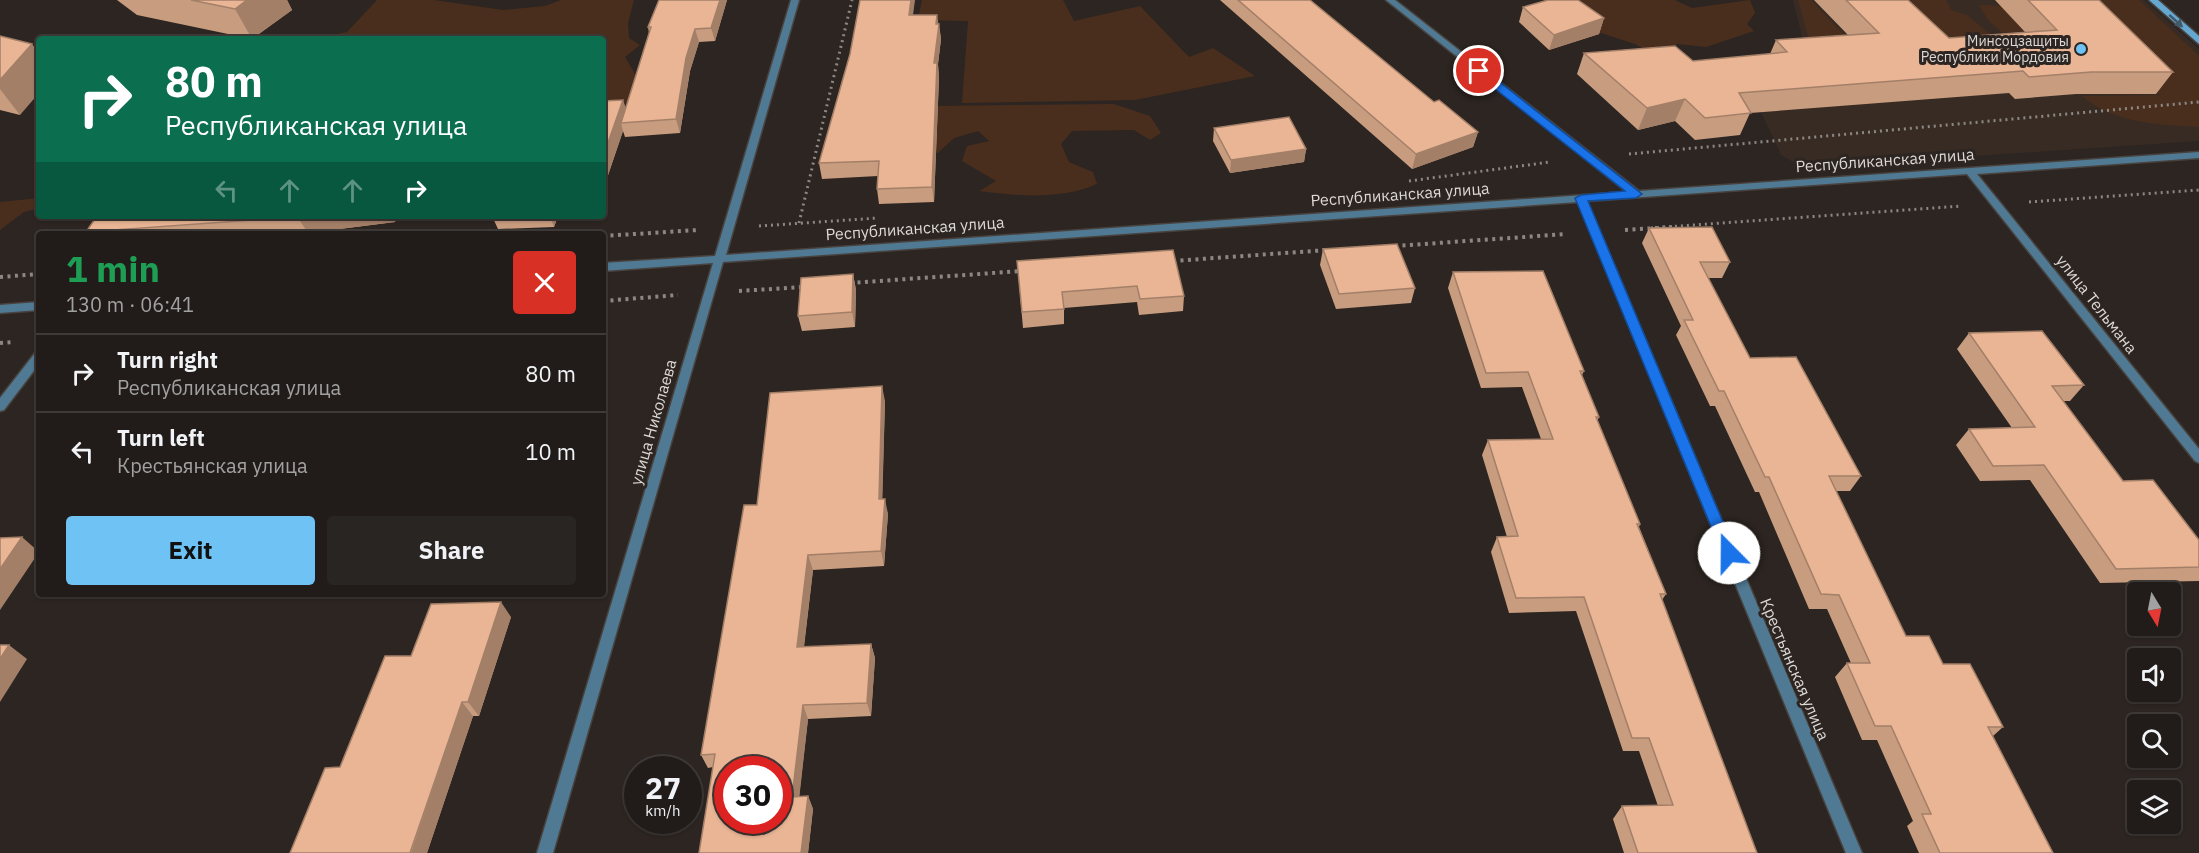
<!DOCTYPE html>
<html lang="en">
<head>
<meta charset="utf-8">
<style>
  body { margin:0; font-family:"IBM Plex Sans",sans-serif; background:#292522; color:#f1f3f6; height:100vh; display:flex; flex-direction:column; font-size:22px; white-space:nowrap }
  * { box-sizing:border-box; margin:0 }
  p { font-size:20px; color:#a2a1a2 }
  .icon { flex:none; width:33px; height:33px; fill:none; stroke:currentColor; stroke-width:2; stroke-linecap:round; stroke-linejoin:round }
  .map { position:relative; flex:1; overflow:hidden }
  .panel { position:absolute; left:36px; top:231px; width:570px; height:366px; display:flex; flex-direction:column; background:#211c19; border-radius:6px; box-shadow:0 2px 4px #0004,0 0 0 2px #3e3a38 }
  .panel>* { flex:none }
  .top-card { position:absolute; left:36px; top:36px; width:570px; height:183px; border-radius:6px; box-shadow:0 2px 4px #0004,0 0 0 2px #3e3a38; background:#0b6e4f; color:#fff; overflow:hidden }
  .needle { width:39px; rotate:170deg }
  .tools { position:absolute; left:2127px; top:582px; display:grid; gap:12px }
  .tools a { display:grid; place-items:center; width:54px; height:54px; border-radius:6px; background:#211c19; box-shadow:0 2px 4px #0004,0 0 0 2px #3e3a38; font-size:30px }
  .speed { position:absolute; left:624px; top:756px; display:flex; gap:12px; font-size:30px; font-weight:700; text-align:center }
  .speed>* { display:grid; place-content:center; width:78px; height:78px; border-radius:50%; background:#211c19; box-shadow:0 2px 4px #0004,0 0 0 2px #3e3a38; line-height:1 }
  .speed small { font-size:15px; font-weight:400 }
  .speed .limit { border:9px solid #d22; background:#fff; color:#111 }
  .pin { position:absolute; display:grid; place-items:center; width:51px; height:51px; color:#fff; margin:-26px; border:3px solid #fff; border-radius:50%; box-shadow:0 2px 6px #0007 }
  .me { position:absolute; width:66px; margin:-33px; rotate:338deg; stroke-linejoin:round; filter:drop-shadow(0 0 4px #0008) }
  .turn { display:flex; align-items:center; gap:21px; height:126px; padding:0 30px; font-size:27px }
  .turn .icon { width:78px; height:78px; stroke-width:2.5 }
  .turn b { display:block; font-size:42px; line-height:51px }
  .lanes { display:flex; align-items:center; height:57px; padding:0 30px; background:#0003; justify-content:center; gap:30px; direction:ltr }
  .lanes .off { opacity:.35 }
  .round { display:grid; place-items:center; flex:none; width:63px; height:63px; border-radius:6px; background:#292522 }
  .overview { display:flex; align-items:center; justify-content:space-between; height:102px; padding:0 30px }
  h1 { font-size:36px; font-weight:700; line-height:45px; color:#1e9e55 }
  .button { display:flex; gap:12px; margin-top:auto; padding:12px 30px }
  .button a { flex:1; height:69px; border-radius:6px; background:#6fc2f4; color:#111; font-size:24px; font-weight:700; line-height:69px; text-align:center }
  .button a+a { background:#292522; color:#f1f3f6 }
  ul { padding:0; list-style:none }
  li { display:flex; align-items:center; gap:18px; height:78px; padding:0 30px; border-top:2px solid #3e3a38 }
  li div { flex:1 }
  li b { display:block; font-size:22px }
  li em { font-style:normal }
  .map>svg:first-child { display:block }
  .built { fill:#382b24 }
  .green { fill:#492e1d }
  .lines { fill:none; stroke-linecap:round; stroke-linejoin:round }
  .minor-casing { stroke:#48423e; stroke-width:3 }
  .secondary-casing { stroke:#48423e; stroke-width:3 }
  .path-far1 { stroke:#8c8783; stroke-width:3; stroke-dasharray:2 4; stroke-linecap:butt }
  .path { stroke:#8c8783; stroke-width:4; stroke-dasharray:3 4.5; stroke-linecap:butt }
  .minor { fill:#507993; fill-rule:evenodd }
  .secondary { fill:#64a8d2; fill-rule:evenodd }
  .wall { fill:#c89c7f }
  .shaded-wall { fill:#a37f68 }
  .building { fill:#e9b594; stroke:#a37f68; stroke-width:1.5; fill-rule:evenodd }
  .oneway { fill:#425968 }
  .route { fill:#1a73e8; stroke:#114b97; stroke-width:1.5 }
  .poi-dot { fill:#6fc2f4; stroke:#2c2521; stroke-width:2 }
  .labels { text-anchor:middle; stroke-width:6; stroke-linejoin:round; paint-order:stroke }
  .far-poi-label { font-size:14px; fill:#dcd8d5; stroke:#2c2521; text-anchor:end }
  .street-label { font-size:16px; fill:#dcd8d5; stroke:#2c2521 }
</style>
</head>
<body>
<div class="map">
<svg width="2199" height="853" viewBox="0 0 2199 853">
  <rect width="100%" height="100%" fill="#2c2521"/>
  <path class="built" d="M1793,0h351l55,49v92l-375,25 -26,-1 -17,-10 -43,-92 68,-10z"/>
  <g class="green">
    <path d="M377,0h57l69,10 42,-4 16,-6h73l-6,23 1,15 11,7 -15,12 15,25 -10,20 -27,5v-68h-290l34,-7z"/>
    <path d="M922,0h141l11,21 66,-15 49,51 24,-9 42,28 -120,24 -173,3 6,-82 -50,-1z"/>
    <path d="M1576,0h99l17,8 58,-8 5,13 -8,11 7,7 -48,16 -28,-3 -25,10 -18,-10 -37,-12z"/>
    <path d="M1798,0h13l60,63 -58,-8z"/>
    <path d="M1880,0h66l5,10 16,5 24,20 -54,19z"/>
    <path d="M2067,0h72l60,56v71c-40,-2 -86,-4 -117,-31l78,-1z"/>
    <path d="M1979,5l27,1 80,88 -22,-6 -76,-68z"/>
    <path d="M1114,104l36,12 11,17 -11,7 -16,-10 -62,1 -11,13 8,18 24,10 4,12c-37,16 -79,12 -118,7l17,-10 -34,-20 5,-15 22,-5 -11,-10 -24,7 -16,15 -31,2 25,-49z"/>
    <path d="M39,198v10l-15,4 -24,18v-28z"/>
  </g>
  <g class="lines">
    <g class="minor-casing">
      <g id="minor">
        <path d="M791,0h8l-73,255 901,-63 -241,-192h9l244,191 560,-39v6l-222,16 222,275v14l-4,-2 -228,-287 -380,27 275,652h-16l-268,-651 -855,60 -170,591h-16l176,-590 -110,8v-8l112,-7z"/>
        <path d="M39,302v8l-39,3v-8z"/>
        <path d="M39,352v12l-35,46 -4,1v-13l35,-45z"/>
      </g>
    </g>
    <g class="secondary-casing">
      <path id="secondary" d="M2149,0h9l41,36v8z"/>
    </g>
    <g class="path-far1">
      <path d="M1629,154l570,-52"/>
      <path d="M1409,181l141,-19"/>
      <path d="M2029,202l170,-12"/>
      <path d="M799,223l53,-223"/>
      <path d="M759,226l119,-8"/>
      <path d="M1651,228l311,-22"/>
    </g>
    <g class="path">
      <path d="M1625,230l47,-3"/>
      <path d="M603,236l95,-6"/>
      <path d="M1395,246l172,-12"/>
      <path d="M1173,261l154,-11"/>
      <path d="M0,277l39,-3"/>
      <path d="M850,283l172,-12"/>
      <path d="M739,291l65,-4"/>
      <path d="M603,301l75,-6"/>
      <path d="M0,343l14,-1"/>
    </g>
    <use href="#minor" class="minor"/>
    <use href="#secondary" class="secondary"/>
  </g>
  <g class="wall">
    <path d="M117,0h170l5,10 -40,29 -115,-24z"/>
    <path d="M659,0h68l-12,41 -16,1 -9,29 -10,62 -55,4 -2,-6 -20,59v-89l23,6 23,-74 -1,-6z"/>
    <path d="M1220,0h90l124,102 44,30 -5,15 -61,22z"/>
    <path d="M1814,0h94l41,38 76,-6 -30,-32h104l74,72 -17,22h-80l-61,5 -6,-6 -259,20 -10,22 -45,5 -20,-19 -37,9 -61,-56 7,-21 109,8 77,-7 6,-14 72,-5z"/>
    <path d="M1523,7l81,11 -5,16 -50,16 -30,-28z"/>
    <path d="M913,15l26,9 2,15 -3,25 1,14 -5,124 -55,2 -2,-15 1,-13 -56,3 -3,-16 31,-109z"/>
    <path d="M0,36l20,79 -20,-5z"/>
    <path d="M1214,128l92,21 -2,13 -74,11 -17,-32z"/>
    <path d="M97,216h300l-2,6 -87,11 -20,1h-200l-2,-2z"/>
    <path d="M488,216h70l-4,11 -56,2 -6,-13z"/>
    <path d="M1649,228l81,34 -8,16h-14l42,80 111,118 -11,15h-14l70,145 37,28 60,63 -10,9 60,117h-134l-12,-27 6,-5 -36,-81h-15l-27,-63 12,-14h4l-24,-54h-18l-50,-117h-4l-40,-86h-5l-34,-71 5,-9 -39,-83z"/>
    <path d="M1323,249l92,39 -4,15 -75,6 -16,-44z"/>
    <path d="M1017,261l167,35 -1,15 -44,4 -2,-13 -73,6v16l-41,4z"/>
    <path d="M1453,272l131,99 -2,4 17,42 -2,5 43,102 -1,3 27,67 -4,6 95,253h-133l-11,-34 9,-13h36l-19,-55h-16l-47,-140 -67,2 -18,-61 6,-15h10l-25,-82 6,-15 53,-1 -19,-52 -41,1 -33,-100z"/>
    <path d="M853,274l3,16 -1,37 -53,4 -4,-15z"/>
    <path d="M1969,333l115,52 -14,16h-7l60,80 76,59v41l-99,2 -70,-103 -50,1 -24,-36 13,-16 43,-1 -55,-79z"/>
    <path d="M885,401l-3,98 6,15 -4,52 -71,4 -9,77 67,-3 4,14 -4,58 -63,3 -9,78 9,-1 5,13 -5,44h-109l14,-86 -5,1 -7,-13 56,-250z"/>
    <path d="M511,617l-32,99h-6l-46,137h-137l50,-86 71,-111z"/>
  </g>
  <g class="shaded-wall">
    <path d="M247,0h40l5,10 -40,29 -17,-30z"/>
    <path d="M720,0h7l-12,41 -4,-13z"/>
    <path d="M911,0h4l-4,30 -2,-15z"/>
    <path d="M937,15l4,24 -3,25 1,14 -5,124 -2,-15 2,-124 2,-39z"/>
    <path d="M1604,18l-5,16 -50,16 5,-15z"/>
    <path d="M695,29l4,13 -9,29 -10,62 -4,-14 10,-61z"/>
    <path d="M32,44l7,9v40l-19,22 -20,-26v-9z"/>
    <path d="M1685,99l-10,22 -37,9 9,-22z"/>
    <path d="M623,100l6,16 -8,7 2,8 -20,59v-33z"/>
    <path d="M1478,132l-5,15 -61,22 4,-15z"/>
    <path d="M1306,149l-2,13 -74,11 1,-13z"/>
    <path d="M310,216h87l-2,6 -87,11 -10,-15z"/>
    <path d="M550,216h8l-4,11z"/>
    <path d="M853,274l3,16 -1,37 -3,-15z"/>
    <path d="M882,386l3,15 -3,113 -3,-15z"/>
    <path d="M885,499l3,15 -4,52 -3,-15z"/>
    <path d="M22,537l17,15 -39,58v-41z"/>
    <path d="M808,555l5,15 -11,91 -5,-14z"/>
    <path d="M501,602l10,15 -32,99 -11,-14z"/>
    <path d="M871,644l4,14 -4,58 -4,-13z"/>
    <path d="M9,645l18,14 -27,43v-43z"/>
    <path d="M462,702l11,14 -46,137h-16z"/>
    <path d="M803,705l5,14 -10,90 -6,-12z"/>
    <path d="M808,796l5,13 -5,44h-7z"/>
  </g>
  <g class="building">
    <path d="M191,0h56l-12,9z"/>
    <path d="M659,0h61l-9,28 -16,1 -9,29 -10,61 -55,4 30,-96h-3z"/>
    <path d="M860,0h51l-2,15h28l-1,9h3l-5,39h3l-5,124 -55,2 2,-28 -60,2 31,-109z"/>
    <path d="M1238,0h72l124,102 5,-2 39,32 -62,22z"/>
    <path d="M1548,0h30l26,18 -50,17 -31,-28z"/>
    <path d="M1846,0h62l41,38 108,-8 -29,-30h71l74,72h-82l-62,5 -6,-6 -284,22 12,20 -46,5 -20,-19 -38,9 -63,-55 91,-7 18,15 94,-9 -11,-12 103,-7z"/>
    <path d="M0,36l32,8 -32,36z"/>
    <path d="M623,100l-20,57v-56z"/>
    <path d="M1289,117l17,32 -75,11 -17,-32z"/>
    <path d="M97,216h213l-224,16z"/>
    <path d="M1712,227l18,35h-30l50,96 46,-1 65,119h-32l77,160h23l14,28h27l33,63h-15l65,126h-113l-18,-39h9l-40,-88h-16l-28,-63h23l-31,-68 -18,-1 -52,-117h-4l-41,-86h-5l-35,-71h9l-44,-92z"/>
    <path d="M1397,244l18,44 -76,6 -16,-45z"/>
    <path d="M1173,250l11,46 -44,3 -3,-13 -75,6 2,17 -42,3 -5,-51z"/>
    <path d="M1543,271l41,100h-4l19,46h-3l44,107h-3l29,70h-6l97,259h-119l-16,-47 51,-1 -24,-67h-17l-48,-141 -68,1 -19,-61 21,-1 -30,-96 65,-1 -25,-67 -42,1 -33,-101z"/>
    <path d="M853,274l-1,38 -54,4 3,-38z"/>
    <path d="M2042,331l42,54 -32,1 71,95 30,-1 46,60v27l-83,2 -72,-104 -51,1 -24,-37 66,-2 -66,-94z"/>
    <path d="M882,386l-3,113h6l-4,52 -73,4 -11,92 74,-3 -4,59 -64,2 -11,92 16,-1 -7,57h-102l16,-99 -14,1 43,-250h13l13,-112zM728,770h50v50h-50z"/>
    <path d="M22,537l-22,32v-31z"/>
    <path d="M501,602l-33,100h-6l-52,151h-120l35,-85 15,-1 45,-111h26l20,-52z"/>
    <path d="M0,645h9l-9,14z"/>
  </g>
  <defs><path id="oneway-solid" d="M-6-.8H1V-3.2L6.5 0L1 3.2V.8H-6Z" transform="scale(1.5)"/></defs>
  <use class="oneway" href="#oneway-solid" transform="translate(2176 21) rotate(42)"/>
  <path class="route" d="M1476,69h7l159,125 -6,4 -48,3 148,352 -2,4h-10l-2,-4 -147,-355 6,-3 44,-4 -149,-117z"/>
  <circle class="poi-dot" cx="2081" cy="49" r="6"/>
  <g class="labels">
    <g class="far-poi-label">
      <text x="2069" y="46">Минсоцзащиты<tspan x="2069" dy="16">Республики Мордовия</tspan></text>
    </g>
    <g class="street-label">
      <text transform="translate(1885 160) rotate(-4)" y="6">Республиканская улица</text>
      <text transform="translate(1400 194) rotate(-4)" y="6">Республиканская улица</text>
      <text transform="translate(915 228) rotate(-4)" y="6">Республиканская улица</text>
      <text transform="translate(2097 304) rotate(52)" y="6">улица Тельмана</text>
      <text transform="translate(653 422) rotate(-74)" y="6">улица Николаева</text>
      <text transform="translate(1795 669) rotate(67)" y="6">Крестьянская улица</text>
    </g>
  </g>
</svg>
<div class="tools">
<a><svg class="needle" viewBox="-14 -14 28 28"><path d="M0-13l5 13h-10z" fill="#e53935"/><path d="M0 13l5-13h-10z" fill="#a2a1a2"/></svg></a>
<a><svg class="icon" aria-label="sound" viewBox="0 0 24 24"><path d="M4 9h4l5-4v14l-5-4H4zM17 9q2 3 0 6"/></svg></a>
<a><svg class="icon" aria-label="search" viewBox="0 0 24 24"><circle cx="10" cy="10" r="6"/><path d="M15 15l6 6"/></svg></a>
<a><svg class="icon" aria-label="layers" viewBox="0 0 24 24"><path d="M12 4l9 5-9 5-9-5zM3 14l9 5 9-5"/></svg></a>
</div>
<div class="speed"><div>27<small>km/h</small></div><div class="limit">30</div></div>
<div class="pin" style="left:1479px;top:71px;background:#d93025"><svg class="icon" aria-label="arrive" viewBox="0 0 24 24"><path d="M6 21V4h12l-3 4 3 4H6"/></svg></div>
<svg class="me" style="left:1729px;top:553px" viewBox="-20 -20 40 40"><circle r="19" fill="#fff"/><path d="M0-13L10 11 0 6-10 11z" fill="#1a73e8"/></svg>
<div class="top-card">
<div class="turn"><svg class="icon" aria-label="right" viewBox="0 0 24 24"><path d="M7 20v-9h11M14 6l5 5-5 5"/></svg><div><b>80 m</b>Республиканская улица</div></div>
<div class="lanes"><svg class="icon off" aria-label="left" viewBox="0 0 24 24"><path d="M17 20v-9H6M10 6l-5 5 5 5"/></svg><svg class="icon off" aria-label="ahead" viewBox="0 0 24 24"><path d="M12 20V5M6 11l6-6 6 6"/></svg><svg class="icon off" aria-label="ahead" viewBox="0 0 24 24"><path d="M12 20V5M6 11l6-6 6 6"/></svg><svg class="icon" aria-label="right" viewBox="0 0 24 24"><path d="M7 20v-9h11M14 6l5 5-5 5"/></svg></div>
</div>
<section class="panel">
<div class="overview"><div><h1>1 min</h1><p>130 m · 06:41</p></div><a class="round" style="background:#d93025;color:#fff"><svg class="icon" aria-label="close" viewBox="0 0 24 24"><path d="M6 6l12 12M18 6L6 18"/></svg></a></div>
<ul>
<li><svg class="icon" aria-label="right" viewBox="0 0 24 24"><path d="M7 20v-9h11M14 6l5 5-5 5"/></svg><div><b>Turn right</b><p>Республиканская улица</p></div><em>80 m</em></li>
<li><svg class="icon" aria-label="left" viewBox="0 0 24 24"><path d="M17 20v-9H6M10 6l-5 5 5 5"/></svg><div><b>Turn left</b><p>Крестьянская улица</p></div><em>10 m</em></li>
</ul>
<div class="button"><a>Exit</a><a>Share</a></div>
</section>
</div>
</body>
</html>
